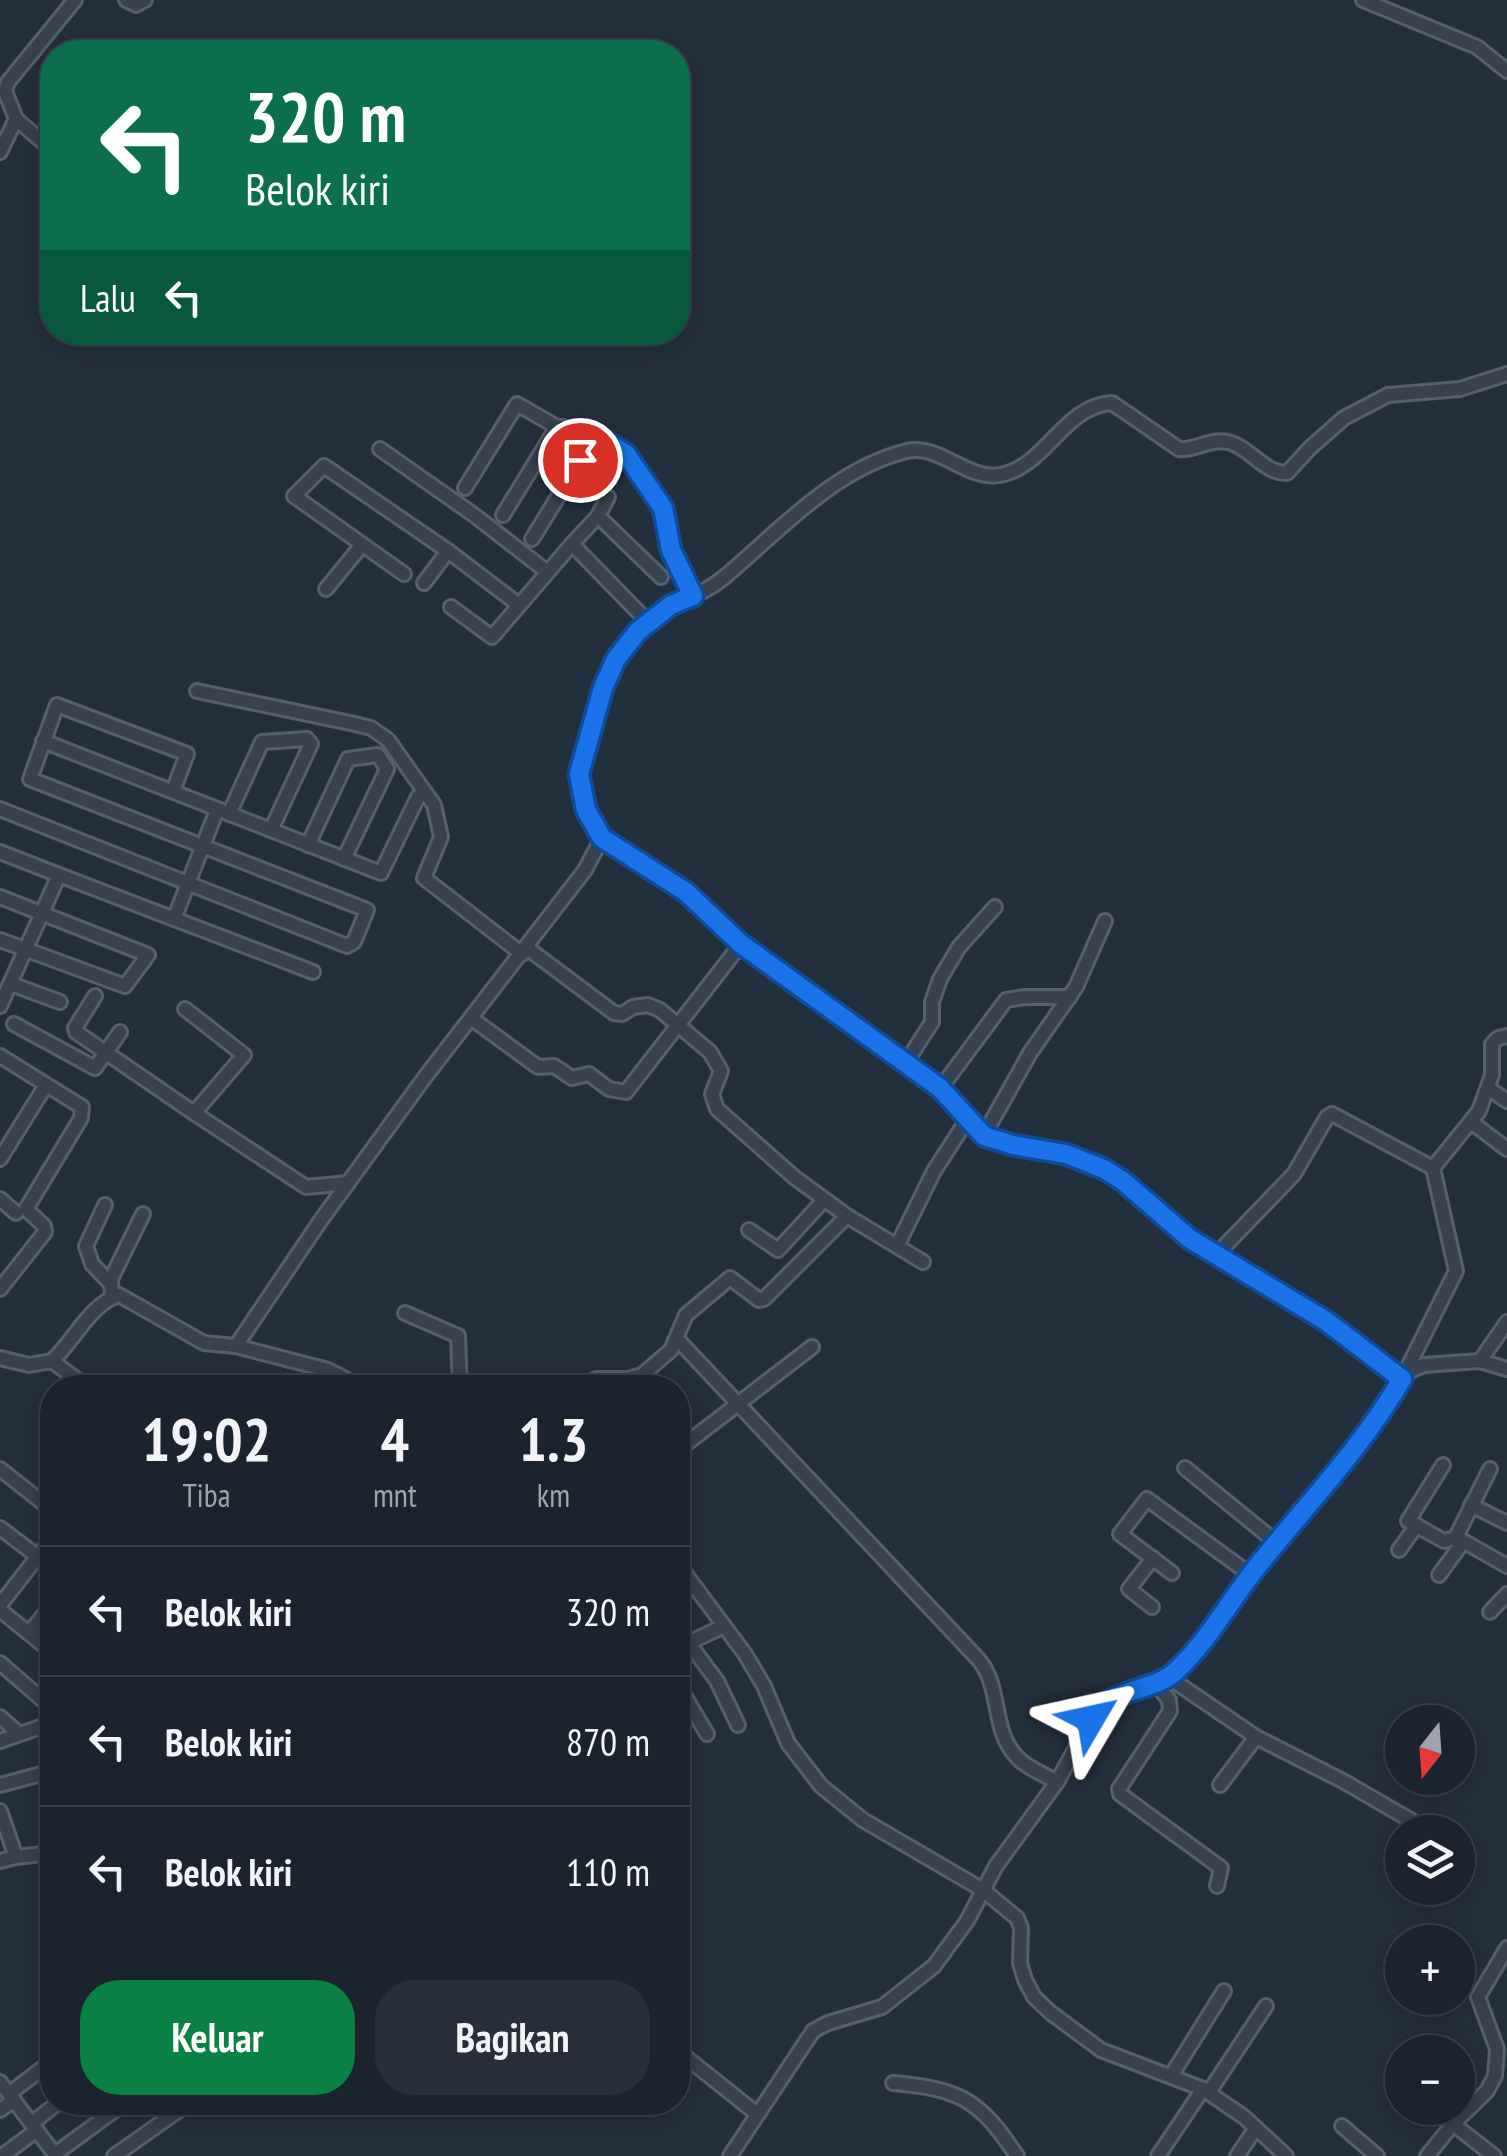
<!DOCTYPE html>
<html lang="id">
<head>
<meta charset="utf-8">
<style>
  body { margin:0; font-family:"PT Sans Narrow",sans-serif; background:#282f3a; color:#f1f3f6; height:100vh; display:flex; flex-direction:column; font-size:38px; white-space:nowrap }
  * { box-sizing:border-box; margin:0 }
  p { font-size:32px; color:#a0a4aa }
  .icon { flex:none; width:55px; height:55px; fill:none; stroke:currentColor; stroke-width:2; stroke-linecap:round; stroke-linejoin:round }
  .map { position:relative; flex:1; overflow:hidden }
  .sheet { position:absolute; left:40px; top:1375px; width:650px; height:740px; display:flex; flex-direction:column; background:#1b232e; border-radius:40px; box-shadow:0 5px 25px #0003,0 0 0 2px #39404a }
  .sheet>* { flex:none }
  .top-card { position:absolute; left:40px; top:40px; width:650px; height:305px; border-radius:40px; box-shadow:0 5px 25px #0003,0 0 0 2px #39404a; background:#0b6e4f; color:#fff; overflow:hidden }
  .needle { width:65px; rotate:197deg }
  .controls { position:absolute; left:1385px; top:1705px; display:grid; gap:20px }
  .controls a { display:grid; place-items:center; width:90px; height:90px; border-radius:50%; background:#1b232e; box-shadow:0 5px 25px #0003,0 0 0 2px #39404a; font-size:50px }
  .pin { position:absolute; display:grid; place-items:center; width:85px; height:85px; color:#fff; margin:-42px; border:5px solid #fff; border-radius:50%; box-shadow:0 2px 10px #0007 }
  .me { position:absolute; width:110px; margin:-55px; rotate:54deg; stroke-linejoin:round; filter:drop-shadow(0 0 8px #0008) }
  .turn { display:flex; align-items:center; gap:35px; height:210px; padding:0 40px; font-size:45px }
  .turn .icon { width:130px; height:130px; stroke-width:2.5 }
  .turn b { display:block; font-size:70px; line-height:85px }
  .then { display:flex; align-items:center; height:95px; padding:0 40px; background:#0003; gap:20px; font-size:38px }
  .eta { display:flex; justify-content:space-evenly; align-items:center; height:170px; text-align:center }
  .eta b { font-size:60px; font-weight:800; line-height:70px }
  .cta { display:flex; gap:20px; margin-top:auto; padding:20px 40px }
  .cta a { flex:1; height:115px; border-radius:40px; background:#0b8043; color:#fff; font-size:40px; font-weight:800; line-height:115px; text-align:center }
  .cta a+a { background:#282f3a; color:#f1f3f6 }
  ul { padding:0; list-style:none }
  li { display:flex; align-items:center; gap:30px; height:130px; padding:0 40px; border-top:2px solid #39404a }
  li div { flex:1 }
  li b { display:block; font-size:38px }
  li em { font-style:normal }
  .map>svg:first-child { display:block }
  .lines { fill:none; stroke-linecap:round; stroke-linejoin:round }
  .minor-casing { stroke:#565f6c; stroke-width:18 }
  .minor { stroke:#38414e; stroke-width:12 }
  .route-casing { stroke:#114b97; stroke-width:25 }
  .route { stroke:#1a73e8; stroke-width:18 }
</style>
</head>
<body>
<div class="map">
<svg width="1507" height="2156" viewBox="0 0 1507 2156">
  <rect width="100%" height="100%" fill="#242f3e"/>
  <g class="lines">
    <g class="minor-casing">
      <g id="minor">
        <path d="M126,0l10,5 9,-5"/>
        <path d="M1363,0l114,47 30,24"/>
        <path d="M52,150l-36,-31 -11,-28 3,-9 67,-82"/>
        <path d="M0,152l16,-33"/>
        <path d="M380,449l94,66 72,56"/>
        <path d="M465,488l52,-84 40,23"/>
        <path d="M608,497l-10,19 -26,28 76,78"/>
        <path d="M503,515l54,-88h7l26,18"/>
        <path d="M598,516l63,61"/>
        <path d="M532,539l58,-94 17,-3 19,12 37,54 7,38 23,50"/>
        <path d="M404,574l-110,-78 30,-30 124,85"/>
        <path d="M424,583l24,-32 71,54"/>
        <path d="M326,589l36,-44"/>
        <path d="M451,607l41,30 80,-93"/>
        <path d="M197,691l158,33 16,4 17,12 46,65 7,32 -17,41 98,76"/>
        <path d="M43,741l338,132 37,-76"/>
        <path d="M0,809l347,137 7,-4 13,-32 -337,-131 27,-74 130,49 -14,37"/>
        <path d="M229,814l33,-72 45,-3 4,5 -40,86"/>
        <path d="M602,838l85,54 54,52 199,145 44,46 29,10 53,9 39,15 18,12 68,58 135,82 76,58 54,-108 -23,-103 46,-57 13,-36v-31l6,-6 9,-2"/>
        <path d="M308,845l40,-86 30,-4 9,14 -43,90"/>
        <path d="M0,852l59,23"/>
        <path d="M0,897l148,58 -23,31 -125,-46"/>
        <path d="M174,919l43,-109"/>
        <path d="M527,948l87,65 8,1 11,-7 15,-2 12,5 50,42 11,19 -9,23 5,15 77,68 53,39 -83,83 -5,1 -29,-22 -44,37 -15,35 -29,25 -14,4h-32l-13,9"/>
        <path d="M11,984l49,18"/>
        <path d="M95,996l-20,32 1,4 118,81"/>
        <path d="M0,1006l59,-131 254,97"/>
        <path d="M185,1009l59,46 -50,58 112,74 42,-4"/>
        <path d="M471,1018l67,49 16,-1 18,12 17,-4 20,15 17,3 115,-148"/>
        <path d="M14,1024l81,44 25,-36"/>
        <path d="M0,1056l82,51 -1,11 -55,91 18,17 1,6 -45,57"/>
        <path d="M905,1064l27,-42v-20l8,-23 19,-32 36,-40"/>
        <path d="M1488,1088l19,13"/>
        <path d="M940,1089l66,-89 19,-3h45"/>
        <path d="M1471,1122l36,27"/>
        <path d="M984,1135l46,-82 46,-66 29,-66"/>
        <path d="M0,1159l46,-74"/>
        <path d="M0,1199l16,14"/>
        <path d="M105,1205l-19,41 6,18 18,19"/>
        <path d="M847,1216l76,46"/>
        <path d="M749,1230l29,20 46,-50"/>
        <path d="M897,1246l37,-75 33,-51"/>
        <path d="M1216,1255l78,-81 33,-57 5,-3 101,54"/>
        <path d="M112,1297l-1,-18 32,-65"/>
        <path d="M405,1313l53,23 2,52"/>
        <path d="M678,1340l301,320c23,28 12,69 37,96 10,12 28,18 41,26"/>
        <path d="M236,1346l85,-126 104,-143 160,-207 17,-32c-11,-19 -23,-40 -23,-63 0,-9 5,-21 7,-30 11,-45 25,-96 64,-125 25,-18 55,-25 78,-46 54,-46 108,-106 179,-123 31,-8 61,30 93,24 47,-9 63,-69 112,-72l67,46c16,2 31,-11 49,-7 22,5 35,31 59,31l23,-25 34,-30 44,-23 72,-6 47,-15"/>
        <path d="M0,1358l29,7 23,-4c22,-20 38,-57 67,-66l85,48 32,3 92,24 35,18"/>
        <path d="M52,1361l36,27"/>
        <path d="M1480,1361l27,-39"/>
        <path d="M678,1450l134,-103"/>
        <path d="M1443,1465l-35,56 36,20 12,-3"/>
        <path d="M1185,1468l92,75"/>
        <path d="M0,1469l52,41"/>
        <path d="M1490,1469l-34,68 51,29"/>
        <path d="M1471,1505l36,18"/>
        <path d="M0,1528l37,28"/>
        <path d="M1399,1550l18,-25"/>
        <path d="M678,1564l67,90 19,32 24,57 33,43 42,34 120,70 34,28 4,10 -1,35 5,17 9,17 17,16 50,37 102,39 41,28 42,39"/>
        <path d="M1172,1573l-52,-39 27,-35 104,76"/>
        <path d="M1439,1575l24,-33"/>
        <path d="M0,1605l52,-67"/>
        <path d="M1152,1607l-23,-18 24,-31"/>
        <path d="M0,1610l52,42"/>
        <path d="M1490,1612l17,-18"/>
        <path d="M29,1633l23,-28"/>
        <path d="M688,1642l29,39 21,44"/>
        <path d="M678,1648l46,-22"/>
        <path d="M0,1663l52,45"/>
        <path d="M1168,1677l88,60 87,44 69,40"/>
        <path d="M1156,1684l13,16 1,11 -51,78 1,5 101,74 -4,18"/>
        <path d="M678,1685l29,49"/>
        <path d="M0,1717l18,16"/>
        <path d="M0,1741l52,-18"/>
        <path d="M0,1785l52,-14"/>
        <path d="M1220,1785l36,-48"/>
        <path d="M0,1811l16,46 -16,4"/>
        <path d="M16,1857l36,-4"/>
        <path d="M678,2051l79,63"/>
        <path d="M1171,2076l53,-85"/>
        <path d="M0,2082l56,74"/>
        <path d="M893,2083c67,6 86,16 124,73"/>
        <path d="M1209,2092l57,-86"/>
        <path d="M9,2094l43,-33"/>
        <path d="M0,2110l14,-10"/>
        <path d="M32,2123l27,-21"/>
        <path d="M1453,2124l41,32"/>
        <path d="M1342,2126l35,30"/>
        <path d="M55,2154l71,-52"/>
        <path d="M2,2156l35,-26"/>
        <path d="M114,2156l71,-50 -2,-4"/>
        <path d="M730,2156l83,-125 15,-8 54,-16 52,-41 33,-45 29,-55 61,-84 38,-69 22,-18 39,-11 24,-17 97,-124 82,-97 51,-75 14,-6 56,-4 27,8"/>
        <path d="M1158,2156l45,-67"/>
        <path d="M1237,2156l19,-28"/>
        <path d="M1427,2156l26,-32 34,-33 8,-15 2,-27 -19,-52 29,-49"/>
      </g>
    </g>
    <use href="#minor" class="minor"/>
  </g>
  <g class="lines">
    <g class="route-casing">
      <path id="route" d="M580,460l10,-15 8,-3h9l19,12 37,54 8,42 22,46 -22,9 -33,26 -22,28 -13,29 -24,86 7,36 16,28 84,54 55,52 199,144 44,48 29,9 53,9 38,15 19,12 67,58 136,82 76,58c-41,70 -96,126 -146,189 -26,33 -49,74 -80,103 -26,23 -65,15 -85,48"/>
    </g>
    <use href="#route" class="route"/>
  </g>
</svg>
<div class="controls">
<a><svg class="needle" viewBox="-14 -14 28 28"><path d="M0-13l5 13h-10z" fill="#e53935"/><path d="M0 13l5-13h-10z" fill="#a0a4aa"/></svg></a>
<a><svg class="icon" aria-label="layers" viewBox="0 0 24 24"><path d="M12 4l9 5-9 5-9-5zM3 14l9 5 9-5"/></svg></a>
<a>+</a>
<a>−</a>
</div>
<div class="pin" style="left:580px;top:460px;background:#d93025"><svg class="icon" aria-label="arrive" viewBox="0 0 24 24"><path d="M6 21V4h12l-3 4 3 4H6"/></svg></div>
<svg class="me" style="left:1091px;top:1719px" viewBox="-20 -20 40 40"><path d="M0-17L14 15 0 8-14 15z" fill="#1a73e8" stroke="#fff" stroke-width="4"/></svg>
<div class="top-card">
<div class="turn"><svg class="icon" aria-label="left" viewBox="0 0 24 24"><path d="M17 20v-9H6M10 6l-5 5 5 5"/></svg><div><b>320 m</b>Belok kiri</div></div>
<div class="then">Lalu<svg class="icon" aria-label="left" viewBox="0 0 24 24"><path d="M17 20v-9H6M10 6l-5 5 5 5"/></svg></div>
</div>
<section class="sheet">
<div class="eta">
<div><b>19:02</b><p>Tiba</p></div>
<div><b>4</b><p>mnt</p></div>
<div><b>1.3</b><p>km</p></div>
</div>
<ul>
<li><svg class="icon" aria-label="left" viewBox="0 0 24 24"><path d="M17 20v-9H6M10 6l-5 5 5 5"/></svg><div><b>Belok kiri</b></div><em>320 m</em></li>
<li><svg class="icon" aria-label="left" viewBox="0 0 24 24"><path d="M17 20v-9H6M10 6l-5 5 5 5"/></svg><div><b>Belok kiri</b></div><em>870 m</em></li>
<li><svg class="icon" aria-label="left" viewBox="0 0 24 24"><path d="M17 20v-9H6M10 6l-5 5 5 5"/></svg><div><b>Belok kiri</b></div><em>110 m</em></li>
</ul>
<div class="cta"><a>Keluar</a><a>Bagikan</a></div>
</section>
</div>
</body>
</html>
